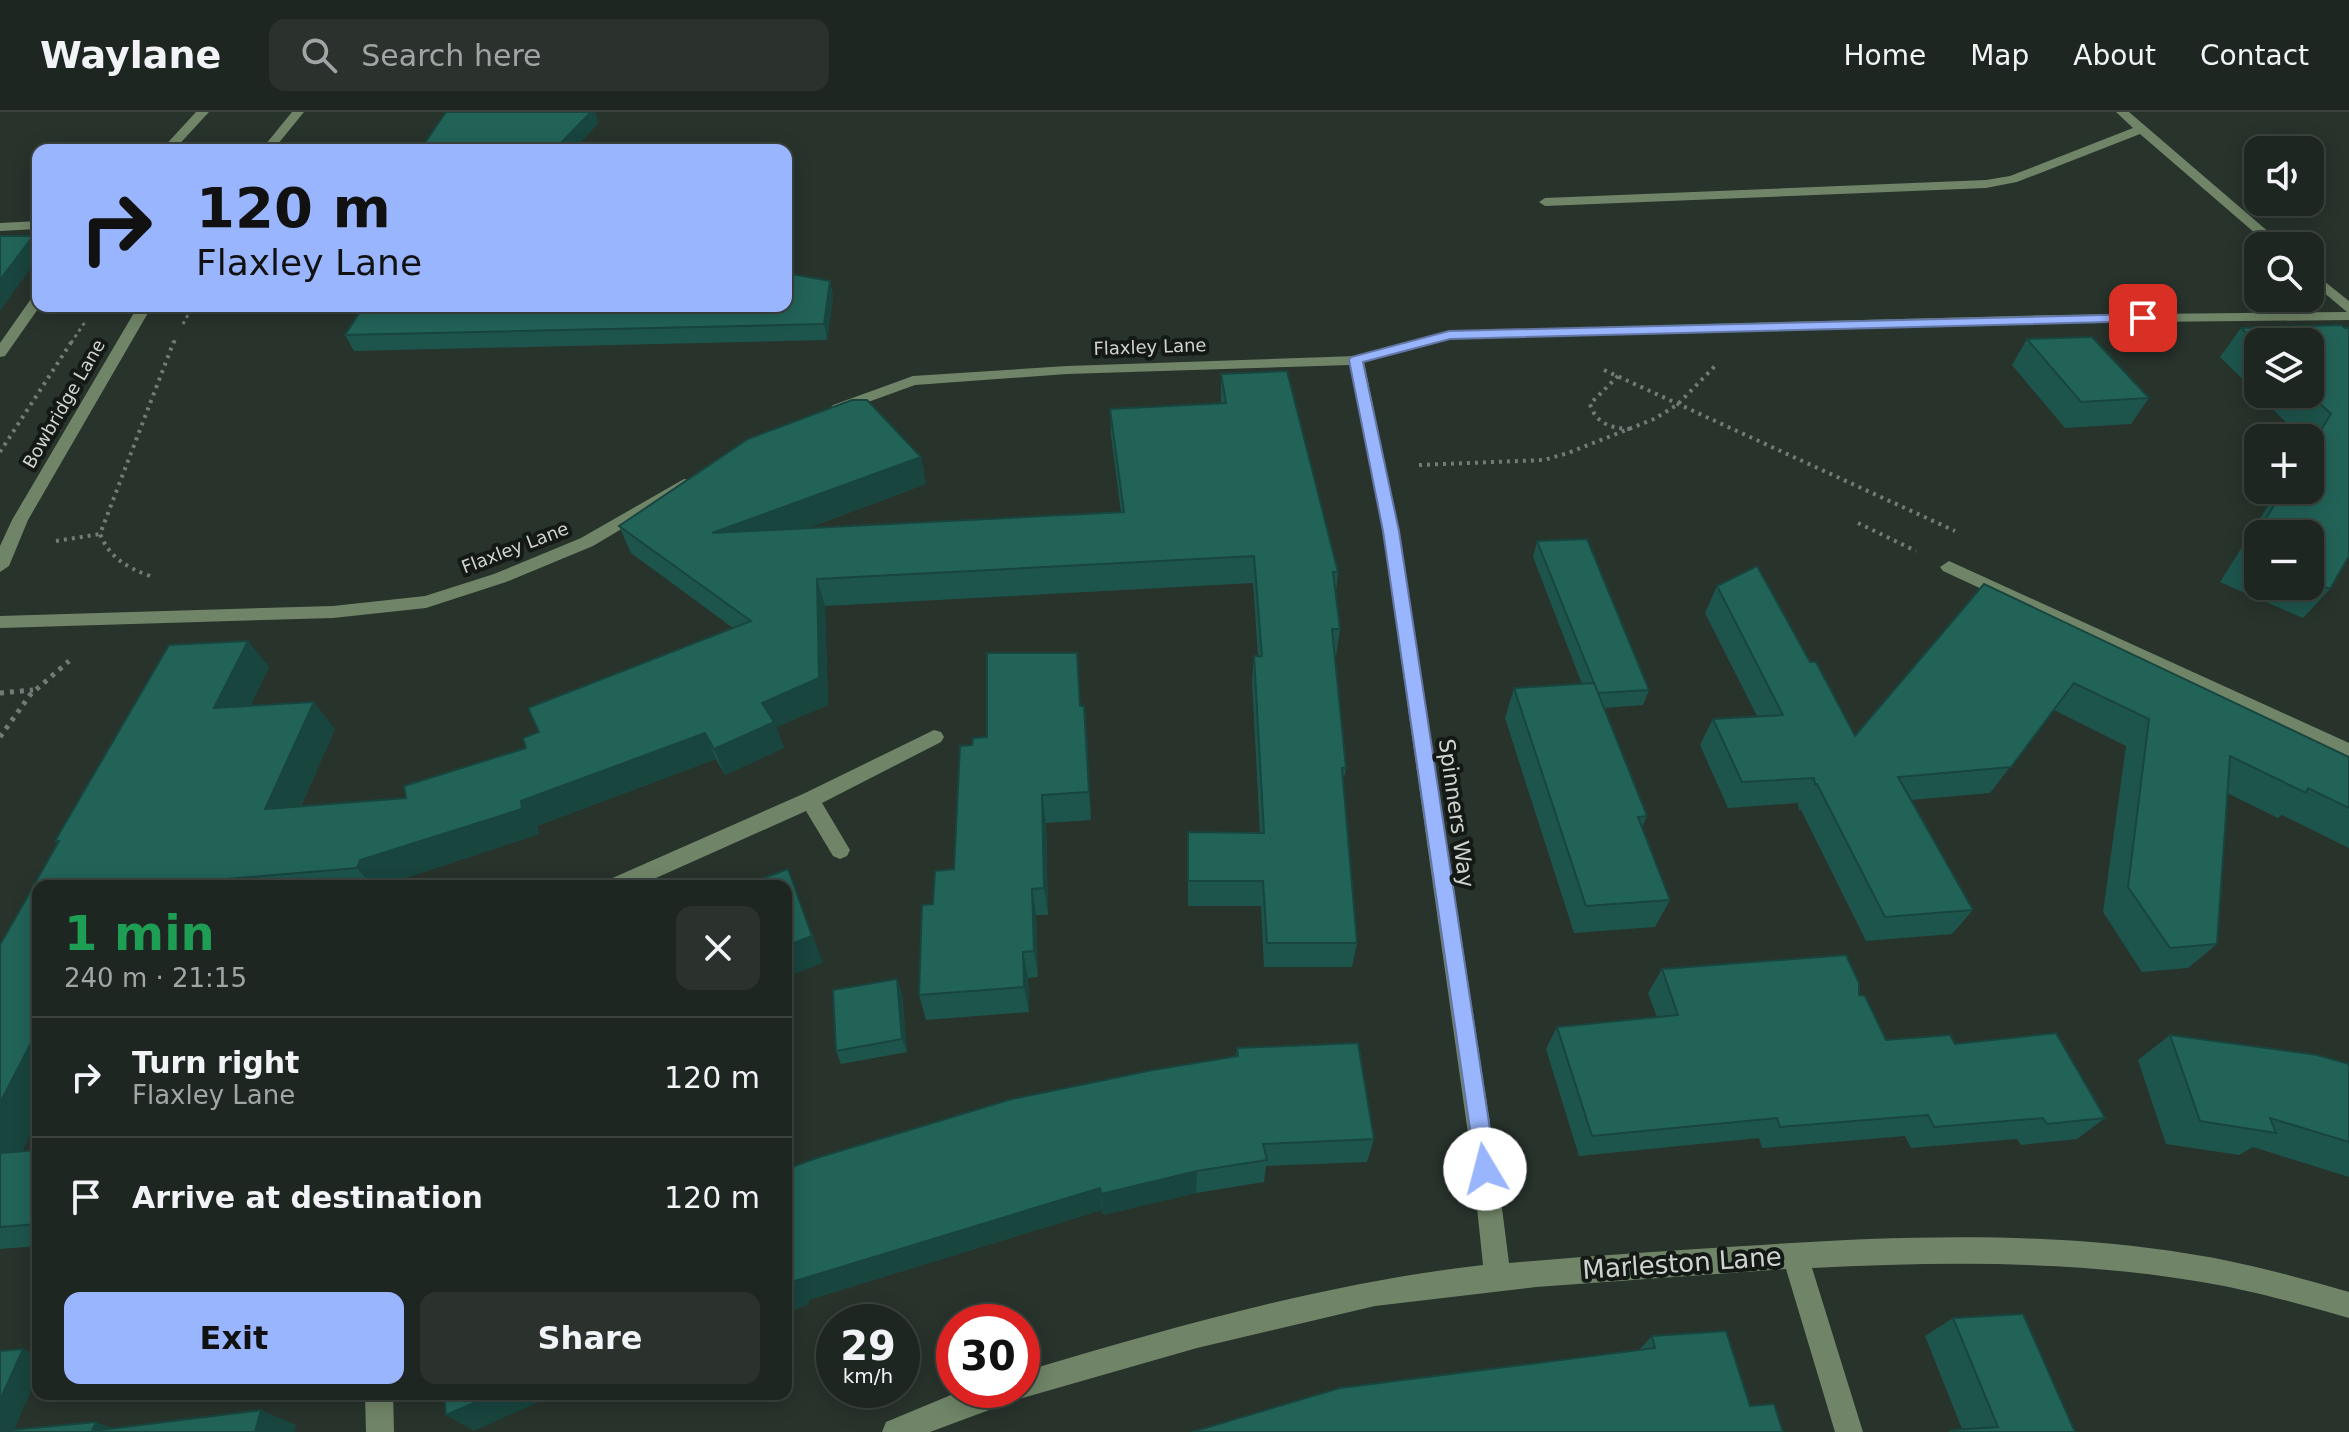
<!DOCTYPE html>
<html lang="en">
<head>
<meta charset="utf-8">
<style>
  body { margin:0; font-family:"DejaVu Sans",sans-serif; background:#2b322e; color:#f1f3f6; height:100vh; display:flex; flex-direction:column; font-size:30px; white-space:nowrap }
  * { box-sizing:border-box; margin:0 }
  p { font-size:26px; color:#a1a5a5 }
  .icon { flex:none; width:44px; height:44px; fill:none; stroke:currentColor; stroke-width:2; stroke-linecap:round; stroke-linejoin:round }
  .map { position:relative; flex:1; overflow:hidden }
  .panel { position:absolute; left:32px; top:768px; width:760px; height:520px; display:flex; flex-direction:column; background:#1e2621; border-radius:16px; box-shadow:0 4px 20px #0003,0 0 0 2px #3c433f }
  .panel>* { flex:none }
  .top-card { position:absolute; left:32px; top:32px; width:760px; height:168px; border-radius:16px; box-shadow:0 4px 20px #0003,0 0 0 2px #3c433f; background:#99b5fd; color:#111; overflow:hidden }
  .tools { position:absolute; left:2244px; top:24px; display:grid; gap:16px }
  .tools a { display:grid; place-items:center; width:80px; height:80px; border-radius:16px; background:#1e2621; box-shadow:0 4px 20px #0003,0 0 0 2px #3c433f; font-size:40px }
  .speed { position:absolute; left:816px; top:1192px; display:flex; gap:16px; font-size:40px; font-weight:700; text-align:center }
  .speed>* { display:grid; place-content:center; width:104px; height:104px; border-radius:50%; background:#1e2621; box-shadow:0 4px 20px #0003,0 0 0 2px #3c433f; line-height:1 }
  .speed small { font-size:20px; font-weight:400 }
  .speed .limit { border:12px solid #d22; background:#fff; color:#111 }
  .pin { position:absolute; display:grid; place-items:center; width:68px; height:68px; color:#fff; margin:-34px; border-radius:16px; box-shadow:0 4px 12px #0006 }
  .me { position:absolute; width:88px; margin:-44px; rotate:352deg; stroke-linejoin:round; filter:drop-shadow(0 0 6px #0008) }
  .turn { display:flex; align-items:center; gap:28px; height:168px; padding:0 32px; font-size:36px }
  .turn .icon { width:104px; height:104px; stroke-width:2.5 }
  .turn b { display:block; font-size:56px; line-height:68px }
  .round { display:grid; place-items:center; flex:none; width:84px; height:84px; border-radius:16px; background:#2b322e }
  .summary { display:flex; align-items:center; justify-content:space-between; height:136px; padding:0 32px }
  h1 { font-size:48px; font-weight:800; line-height:60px; color:#1e9e55 }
  .primary-button { display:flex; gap:16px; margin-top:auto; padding:16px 32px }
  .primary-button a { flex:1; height:92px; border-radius:16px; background:#99b5fd; color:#111; font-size:32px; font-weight:800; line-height:92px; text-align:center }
  .primary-button a+a { background:#2b322e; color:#f1f3f6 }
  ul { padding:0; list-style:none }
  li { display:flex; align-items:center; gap:24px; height:120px; padding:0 32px; border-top:2px solid #3c433f }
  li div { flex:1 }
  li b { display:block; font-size:30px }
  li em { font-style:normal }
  header { display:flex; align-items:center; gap:48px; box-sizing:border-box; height:112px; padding:0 40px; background:#1e2621; border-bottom:2px solid #3c433f }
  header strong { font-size:38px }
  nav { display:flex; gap:44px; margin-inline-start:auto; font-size:28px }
  .search { width:560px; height:72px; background:#2b322e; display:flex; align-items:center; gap:20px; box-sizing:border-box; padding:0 28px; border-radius:16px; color:#a1a5a5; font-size:30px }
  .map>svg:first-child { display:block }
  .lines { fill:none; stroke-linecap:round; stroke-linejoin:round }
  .path-far2 { stroke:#727b75; stroke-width:3; stroke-dasharray:3 4; stroke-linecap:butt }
  .path-far1 { stroke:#727b75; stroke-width:4; stroke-dasharray:3 5; stroke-linecap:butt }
  .path { stroke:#727b75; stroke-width:5; stroke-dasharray:4 6; stroke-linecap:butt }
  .minor { fill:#708567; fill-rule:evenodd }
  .wall { fill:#1d554c; fill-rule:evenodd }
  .shaded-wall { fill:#18453e }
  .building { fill:#226358; stroke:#18453e; stroke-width:2 }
  .route { fill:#99b5fd; stroke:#6376a4; stroke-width:2 }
  .labels { text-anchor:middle; stroke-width:8; stroke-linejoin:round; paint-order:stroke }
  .far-street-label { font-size:18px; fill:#ced4d0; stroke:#141916 }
  .street-label { font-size:22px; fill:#ced4d0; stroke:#141916 }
  .near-street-label { font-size:26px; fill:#ced4d0; stroke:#141916 }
</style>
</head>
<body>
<header>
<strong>Waylane</strong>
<div class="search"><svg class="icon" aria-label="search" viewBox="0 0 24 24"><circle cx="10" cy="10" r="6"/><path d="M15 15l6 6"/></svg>Search here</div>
<nav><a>Home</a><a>Map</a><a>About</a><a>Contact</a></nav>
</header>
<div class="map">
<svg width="2349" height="1320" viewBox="0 0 2349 1320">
  <rect width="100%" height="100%" fill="#28332c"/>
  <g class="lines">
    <g class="path-far2">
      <path d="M183,212l10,-18"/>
      <path d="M71,231l14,-21"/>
      <path d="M174,231l2,-6"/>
    </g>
    <g class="path-far1">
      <path d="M1604,258l351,161"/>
      <path d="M1618,264l-28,28c6,20 21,24 40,25"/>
      <path d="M0,340l72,-111"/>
      <path d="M1419,353l125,-5 24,-7 86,-34 23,-14 39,-40"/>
      <path d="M1858,411l58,28"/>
      <path d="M56,429l44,-7"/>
      <path d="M150,464c-24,-9 -40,-18 -50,-42l74,-193"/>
    </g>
    <g class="path">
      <path d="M0,581l33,-3"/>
      <path d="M0,625l30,-42 39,-34"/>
    </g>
    <g class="minor">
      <path d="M196,0h13l-35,38h-13z"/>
      <path d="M292,0h12l-31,38h-12z"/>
      <path d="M2116,0h13l156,134h-15l-130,-112 -123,48 -31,6 -441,18 -6,-4 6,-4 441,-18 24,-4 123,-48z"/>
      <path d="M38,109v8l-38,2v-8z"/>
      <path d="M2310,158l39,31v19l-295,3 -605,16 -85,23 35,169 98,638 12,94c78,-7 157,-12 235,-17 147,-10 299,-16 446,8 54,8 106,23 159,38v26c-53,-15 -105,-30 -160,-38 -124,-20 -251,-18 -377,-12l51,164h-28l-49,-163 -250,18 -161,19 -178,42 -178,51 -89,33h-48l4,-10 77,-32h59v-18c152,-45 303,-89 461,-107l-10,-96 -90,-638 -33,-166 -283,9 -152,11 -77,28 -8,-5 3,-3 80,-29 154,-10 289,-10 93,-25 605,-16 293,-3 -37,-31z"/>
      <path d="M38,183l2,11 -35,50 -5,1v-14l33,-47z"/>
      <path d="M138,194h14l-124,214 -19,46 -9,6v-26l12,-26z"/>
      <path d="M684,367l6,1 2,4 -2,4 -97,58 -87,36 -80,26 -93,10 -333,10v-12l333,-10 92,-10 69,-22 87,-36z"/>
      <path d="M1949,449l400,182v17l-406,-189 -3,-4z"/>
      <path d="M934,618l7,2 3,5 -3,5 -119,61 28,47 -3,6 -7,3 -7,-3 -27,-45 -168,75h-33l3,-6 195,-86z"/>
      <path d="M365,1282h28l1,38h-28z"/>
    </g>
  </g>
  <g class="wall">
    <path d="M830,169l3,16 -6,43 -473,11 -9,-16 18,-29h423z"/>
    <path d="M2241,216h104l-15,261 -27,29 -83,-36 58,-92h32v-52h-8l-82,-81zM2258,230l52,52h-52zM2258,422h52v52h-52z"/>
    <path d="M2027,227l122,59 -18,26 -66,4 -53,-63z"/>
    <path d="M1221,262l117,198 -2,20 4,37 -4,27h-1l11,112 -3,15 14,160 -5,24h-88l-3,-61h-73v-74l72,1 -8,-151 2,-26h4l-5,-73 -428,23 3,99 -52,22 8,21 -59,27 -9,-16 -179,67 2,8 -158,52h-343v232l-16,33 16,-1v96l-38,3v-304l57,-102 -2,-2 193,-200 21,26 -19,39 85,23 -34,77 105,-8 120,-50 13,-16 194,-104 -102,-75 -12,-27 302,-69 5,27 -118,44 313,-16 -10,-76 -1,-27 111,-6z"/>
    <path d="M1537,429l112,149 -6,15 -39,3 43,108 -5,11 28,73 -15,27 -81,6 -69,-215 9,-30 68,-4 -49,-127z"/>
    <path d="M1984,472l365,173v91l-67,-33 -4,3 -51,-25 -10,151 -29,24 -46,4 -39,-60 23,-166 -72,-36 -64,83 -79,7 62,110 -21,24 -86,7 -65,-131h-2l-1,-7 -70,5 -28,-63 13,-26 44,-3 -52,-103 12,-27 93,76 45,74z"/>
    <path d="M1081,594l6,29 4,85 -45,3 2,92h-12l2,62 -10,1 1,34 -103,8 -7,-25 14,-91 21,-35 33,-132z"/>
    <path d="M1662,857l197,26 27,45 69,4 150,74 -28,21 -56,6 -4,-6 -106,9 -6,-12 -143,12 -3,-10 -180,18 -33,-107 11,-22 100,-10 -9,-24z"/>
    <path d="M902,880l5,60 -66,12 -5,-13z"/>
    <path d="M2170,923l179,29v113l-96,-30 -14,8 -73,-11 -28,-84z"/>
    <path d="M1237,936l137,91 -7,23 -101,4 -2,16 -68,11 -93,22 -1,-5 -294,90 1,4 -23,9v-144l450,-112z"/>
    <path d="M1953,1206l122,114h-127l4,-2 10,-1 -37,-93z"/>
    <path d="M1652,1224l131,96 -145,-81z"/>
  </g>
  <g class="shaded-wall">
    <path d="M591,0h4l4,11 -26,27h-19z"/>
    <path d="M33,124l5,7v15l-38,53v-31z"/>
    <path d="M830,169l3,16 -6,43 -3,-16z"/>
    <path d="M921,345l5,27 -204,76 -10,-27z"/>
    <path d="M817,467l8,27 3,99 -52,22 8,21 -59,27 -11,-26 48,-46z"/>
    <path d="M248,529l21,26 -32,67 -23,-26z"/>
    <path d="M314,590l21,27 -47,105 -23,-25z"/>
    <path d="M1084,594l3,29 4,85 -2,-28z"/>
    <path d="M705,621l11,26 -179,67 2,8 -158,52h-8l-16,-18 3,-8z"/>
    <path d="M1042,683l4,28 2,92 -4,-27z"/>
    <path d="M788,757l35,94 -37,14v-31z"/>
    <path d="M1032,777l4,26 2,62 -4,-26z"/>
    <path d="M1023,840l5,26 1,34 -5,-25z"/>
    <path d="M897,867l5,13 5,60 -5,-13z"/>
    <path d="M33,927l5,3v76l-28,57 -10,-5v-67z"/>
    <path d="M1197,1059l-1,22 -93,22 -2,-21z"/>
    <path d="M1100,1076l2,22 -294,90 1,4 -23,9v-24l9,-8z"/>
    <path d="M23,1237l15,6v20l-25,57h-13v-32z"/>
    <path d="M495,1282h61l-82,37 -28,-16z"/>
    <path d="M261,1298l35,15 -2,7h-39z"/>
    <path d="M96,1310l28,10 -32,-1z"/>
  </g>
  <g class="building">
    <path d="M446,0h145l-37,38h-134z"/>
    <path d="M0,124h33l-33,44z"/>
    <path d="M786,161l44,8 -6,43 -479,11 19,-29h422z"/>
    <path d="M2341,213l4,3h4v228l-19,33 -20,-8v-47h-52v25l-14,-6 40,-63h26v-42l21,-34 -21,-20v-52h-52v3l-17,-17z"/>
    <path d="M2092,225l57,61 -68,4 -54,-63z"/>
    <path d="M1287,259l51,201h-5l7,57h-8l14,139h-4l15,175h-90l-4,-62h-75v-49l76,1 -10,-177h8l-8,-100 -437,23 2,99 -57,25 12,19 -60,27 -9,-16 -184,68 1,8 -162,51 -3,8 -154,13 -2,5h-163v153h-5l-33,64v-158l59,-104h-4l114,-196 79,-4 -34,67 100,-6 -49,107 141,-11 -2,-12 122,-38 -3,-10 16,-6 -11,-24 223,-87 -132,-95 129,-87 104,-39h15l54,57 -209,76 412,-21 -14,-103 116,-6 -5,-29z"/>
    <path d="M1587,427l62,151 -51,3 -61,-152z"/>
    <path d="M1757,454l53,96h6l39,74 129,-152 365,173v51l-41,-20 -2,5 -76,-37 -13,188 -47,4 -42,-61 21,-168 -75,-36 -63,84 -113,10 75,133 -88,7 -68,-133h-2l-1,-6 -72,4 -29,-63 70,-4 -66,-129z"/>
    <path d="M987,541h90l3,53h4l5,86 -47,3 2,93 -12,1 2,62 -11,1 1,35 -105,8 3,-90 11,-1 2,-33 19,-2 6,-123 12,-1 1,-7 14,-1z"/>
    <path d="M1594,571l53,133 -9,1 32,83 -84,6 -72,-218z"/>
    <path d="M788,757l24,67 -26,10v-60h-44z"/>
    <path d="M1846,843l13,28v12l6,1 21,44 64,-5 5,9 101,-11 49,85 -58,6 -4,-6 -109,9 -6,-12 -148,12 -3,-9 -185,18 -35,-109 121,-12 -16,-46z"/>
    <path d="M897,867l5,60 -66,12 -3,-61z"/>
    <path d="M2170,923l147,20 32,9v78l-79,-24 6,15 -76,-12z"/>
    <path d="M1358,931l16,96 -111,5 4,16 -70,11 -96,23 -1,-6 -305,93 1,4 -10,4v-120l34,-12 192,-58 141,-29 85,-14 -1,-8z"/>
    <path d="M38,1038v74l-38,3v-74z"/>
    <path d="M2023,1202l52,118h-122l-1,-2 46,-3 -45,-109z"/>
    <path d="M1726,1219l24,75 24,-2 9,28h-591l148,-44 315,-40 -3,-12z"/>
    <path d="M23,1237l-23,51v-49z"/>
    <path d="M444,1282h51l-49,21z"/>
    <path d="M261,1298l-6,22h-255v-1l96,-9 -4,9z"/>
  </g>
  <path class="route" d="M2143,202l6,4 -2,3 -697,18 -87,23 36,169 97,638 -3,8 -8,3 -8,-3 -94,-646 -34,-171 2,-3 98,-26z"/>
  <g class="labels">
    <g class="far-street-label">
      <text transform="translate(1150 235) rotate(-2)" y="6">Flaxley Lane</text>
      <text transform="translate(64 292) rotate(-60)" y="6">Bowbridge Lane</text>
      <text transform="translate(515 436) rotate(-21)" y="6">Flaxley Lane</text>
    </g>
    <g class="street-label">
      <text transform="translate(1457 701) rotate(82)" y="8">Spinners Way</text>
    </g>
    <g class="near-street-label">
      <text transform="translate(1682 1151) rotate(-4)" y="9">Marleston Lane</text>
    </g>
  </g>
</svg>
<div class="tools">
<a><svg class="icon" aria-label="sound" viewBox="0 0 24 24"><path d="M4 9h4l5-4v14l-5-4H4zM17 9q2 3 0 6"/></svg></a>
<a><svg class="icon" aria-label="search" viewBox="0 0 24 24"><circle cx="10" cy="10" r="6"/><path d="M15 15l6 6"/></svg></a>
<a><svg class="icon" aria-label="layers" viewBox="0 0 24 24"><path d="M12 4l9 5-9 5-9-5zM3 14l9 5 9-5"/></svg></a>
<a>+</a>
<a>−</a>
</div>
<div class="speed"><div>29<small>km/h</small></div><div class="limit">30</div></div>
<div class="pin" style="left:2143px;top:206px;background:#d93025"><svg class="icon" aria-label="arrive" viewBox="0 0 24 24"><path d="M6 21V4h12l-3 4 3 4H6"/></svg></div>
<svg class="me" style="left:1485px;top:1057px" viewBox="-20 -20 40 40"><circle r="19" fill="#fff"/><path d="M0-13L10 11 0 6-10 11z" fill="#99b5fd"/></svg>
<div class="top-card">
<div class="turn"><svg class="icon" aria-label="right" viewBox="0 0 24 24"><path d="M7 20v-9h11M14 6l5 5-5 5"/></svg><div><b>120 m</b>Flaxley Lane</div></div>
</div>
<section class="panel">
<div class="summary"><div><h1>1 min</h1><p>240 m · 21:15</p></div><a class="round"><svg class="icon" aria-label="close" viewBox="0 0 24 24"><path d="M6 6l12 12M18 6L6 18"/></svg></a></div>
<ul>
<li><svg class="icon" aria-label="right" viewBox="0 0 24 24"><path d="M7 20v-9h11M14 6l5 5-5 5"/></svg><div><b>Turn right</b><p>Flaxley Lane</p></div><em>120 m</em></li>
<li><svg class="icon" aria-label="arrive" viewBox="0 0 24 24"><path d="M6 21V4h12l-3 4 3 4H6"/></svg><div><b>Arrive at destination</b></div><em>120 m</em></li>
</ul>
<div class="primary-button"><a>Exit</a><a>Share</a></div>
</section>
</div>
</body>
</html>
